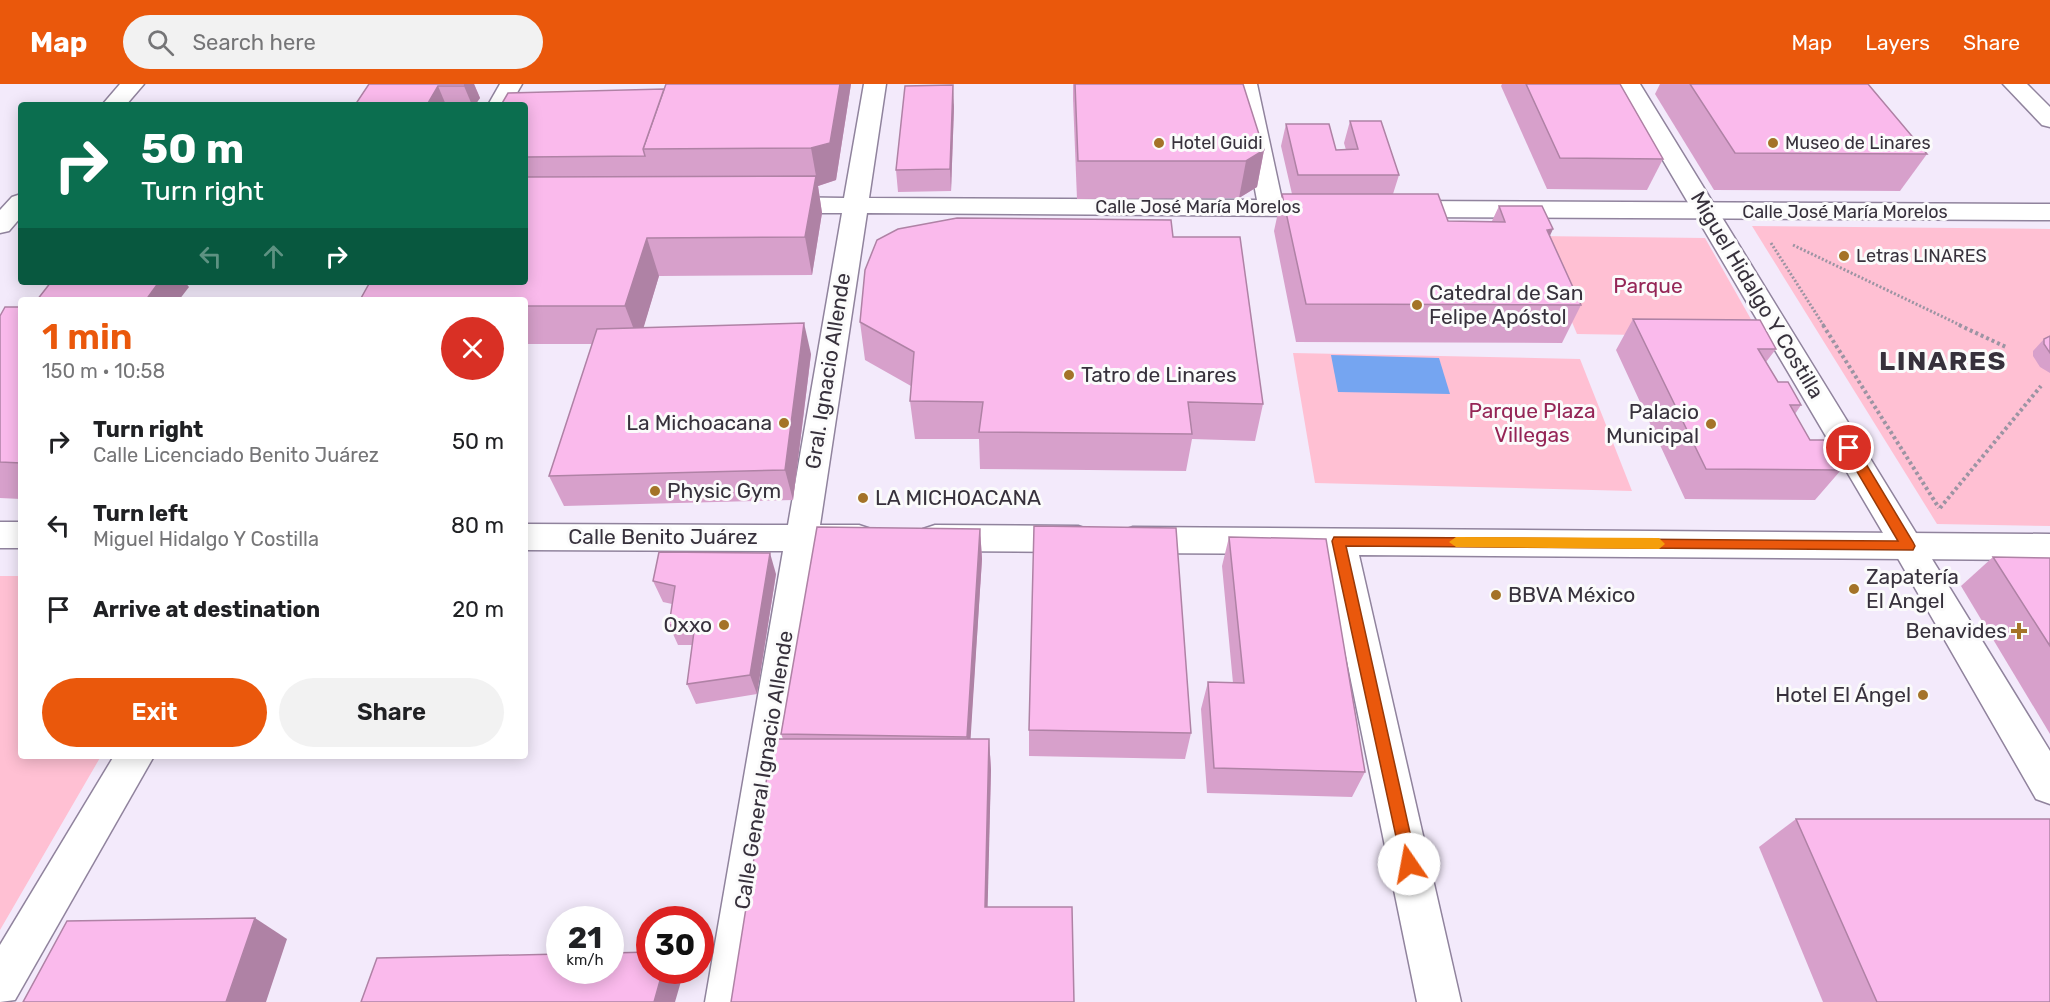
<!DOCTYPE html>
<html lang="en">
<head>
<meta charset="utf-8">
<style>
  body { margin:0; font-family:Rubik,sans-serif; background:#f2f2f2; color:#202124; height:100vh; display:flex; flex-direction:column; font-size:22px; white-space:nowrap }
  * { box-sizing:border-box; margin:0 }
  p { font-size:20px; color:#757577 }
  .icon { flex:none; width:33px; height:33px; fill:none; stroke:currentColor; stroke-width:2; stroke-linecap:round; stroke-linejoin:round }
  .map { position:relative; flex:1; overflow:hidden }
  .details { position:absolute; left:18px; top:213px; width:510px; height:462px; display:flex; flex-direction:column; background:#fff; border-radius:6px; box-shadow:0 3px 15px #0003 }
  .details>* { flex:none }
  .banner { position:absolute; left:18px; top:18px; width:510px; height:183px; border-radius:6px; box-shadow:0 3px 15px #0003; background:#0b6e4f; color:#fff; overflow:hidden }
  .speed { position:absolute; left:546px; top:822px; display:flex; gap:12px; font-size:30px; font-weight:700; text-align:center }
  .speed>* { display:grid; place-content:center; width:78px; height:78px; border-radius:50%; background:#fff; box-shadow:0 3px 15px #0003; line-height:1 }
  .speed small { font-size:15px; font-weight:400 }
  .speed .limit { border:9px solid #d22; background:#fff; color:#111 }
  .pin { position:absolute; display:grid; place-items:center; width:51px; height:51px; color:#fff; margin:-26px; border:3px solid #fff; border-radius:50%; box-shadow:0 2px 6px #0007 }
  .me { position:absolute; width:66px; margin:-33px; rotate:348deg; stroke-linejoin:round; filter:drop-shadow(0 0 4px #0008) }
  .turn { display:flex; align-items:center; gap:21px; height:126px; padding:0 24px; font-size:27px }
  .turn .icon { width:78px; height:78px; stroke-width:2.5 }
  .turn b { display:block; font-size:42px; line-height:51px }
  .lanes { display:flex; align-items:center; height:57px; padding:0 24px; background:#0003; justify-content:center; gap:30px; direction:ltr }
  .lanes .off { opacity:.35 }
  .round { display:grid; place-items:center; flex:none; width:63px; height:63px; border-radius:32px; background:#f2f2f2 }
  .overview { display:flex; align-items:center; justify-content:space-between; height:102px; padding:0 24px }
  h1 { font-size:36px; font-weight:600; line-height:45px; color:#ea580c }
  .cta { display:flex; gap:12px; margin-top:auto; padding:12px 24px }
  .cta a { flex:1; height:69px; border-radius:36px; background:#ea580c; color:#fff; font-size:24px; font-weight:600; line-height:69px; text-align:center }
  .cta a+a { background:#f2f2f2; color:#202124 }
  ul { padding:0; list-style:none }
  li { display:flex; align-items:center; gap:18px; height:84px; padding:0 24px }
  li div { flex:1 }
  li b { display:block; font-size:22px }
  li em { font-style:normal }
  header { display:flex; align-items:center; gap:36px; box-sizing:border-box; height:84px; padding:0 30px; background:#ea580c; color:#fff }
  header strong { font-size:28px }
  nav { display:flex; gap:33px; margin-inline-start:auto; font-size:21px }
  .search { width:420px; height:54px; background:#f2f2f2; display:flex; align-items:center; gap:15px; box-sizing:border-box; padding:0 21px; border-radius:33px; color:#757577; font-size:22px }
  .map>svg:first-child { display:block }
  .green { fill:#ffc0d3 }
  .water { fill:#75a5f1 }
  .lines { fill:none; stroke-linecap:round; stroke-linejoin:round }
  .minor-casing { stroke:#90839d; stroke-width:3 }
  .major-casing { stroke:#90839d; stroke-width:3 }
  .path-far1 { stroke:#9c94a3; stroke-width:3; stroke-dasharray:2 2; stroke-linecap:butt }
  .path { stroke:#9c94a3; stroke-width:4; stroke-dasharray:3 3; stroke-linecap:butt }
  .minor { fill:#fff; fill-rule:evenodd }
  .major { fill:#fff; fill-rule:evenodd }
  .wall { fill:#d7a0cb }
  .shaded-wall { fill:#af82a5 }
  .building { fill:#fabaec; stroke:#af82a5; stroke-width:1.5 }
  .route { fill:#ea580c; stroke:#983908; stroke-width:1.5 }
  .slow { fill:#f59e0b }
  .poi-dot { fill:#a47328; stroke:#fbfbfb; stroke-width:2 }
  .labels { text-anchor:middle; stroke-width:6; stroke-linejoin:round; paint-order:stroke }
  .far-poi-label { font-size:18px; fill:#37313c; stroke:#fbfbfb; text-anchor:start }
  .far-street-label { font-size:18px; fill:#37313c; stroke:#fbfbfb }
  .park-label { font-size:21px; fill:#952556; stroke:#fbfbfb }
  .poi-label { font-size:21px; fill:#37313c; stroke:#fbfbfb; text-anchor:start }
  .street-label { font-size:21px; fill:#37313c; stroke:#fbfbfb }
  .district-label { font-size:27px; font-weight:bold; letter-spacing:1.5px; fill:#37313c; stroke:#fbfbfb }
</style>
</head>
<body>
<header>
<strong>Map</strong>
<div class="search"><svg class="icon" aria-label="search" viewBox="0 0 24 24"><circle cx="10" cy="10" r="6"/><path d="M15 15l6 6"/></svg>Search here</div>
<nav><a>Map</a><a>Layers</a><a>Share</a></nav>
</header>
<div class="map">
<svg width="2050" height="918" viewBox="0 0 2050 918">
  <rect width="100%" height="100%" fill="#f3eafb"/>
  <g class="green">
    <path d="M1752,142l298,3v297l-113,-2z"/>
    <path d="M1536,152l169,2 56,99 -184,-3z"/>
    <path d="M1293,269l287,6 52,132 -317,-8z"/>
    <path d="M0,492h21v180h80l-101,174z"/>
  </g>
  <path class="water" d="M1331,271l108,3 11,36 -112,-2z"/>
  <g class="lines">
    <g class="minor-casing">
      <g id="minor">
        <path d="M120,0h24l-18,21h-24z"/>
        <path d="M500,0h22l-12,21h-22z"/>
        <path d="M864,0h22l-17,114 388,2 -22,-116h22l25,116h42l9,3 4,5 -4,5 -9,3 -457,-3 -47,312h39l12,4 4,9 -4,9 -12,4h-43l-67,451h-44l78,-451 -258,-1v-26l263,1 54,-312h-66l-9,-3 -4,-5 4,-5 9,-3 68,1z"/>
        <path d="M2003,0h24l23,23v20l-8,-2z"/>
        <path d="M21,110v23l-12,14 -9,2v-23l12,-13z"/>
        <path d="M1400,117l650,3v16l-650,-3 -9,-3 -4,-5 4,-5z"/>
        <rect x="0" y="438" width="21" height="26"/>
        <path d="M935,441l143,1 12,4 4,9 -4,9 -12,4 -143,-1 -12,-4 -4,-9 4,-9z"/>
        <path d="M1133,443l917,7v26l-691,-5 102,447h-44l-92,-448 -192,-1 -12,-4 -4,-9 4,-9z"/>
        <path d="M114,672h40l-139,244 -15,2v-57z"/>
      </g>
    </g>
    <g class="major-casing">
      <path id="major" d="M1618,0h22l410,667v53l-14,-5 -140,-244z"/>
    </g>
    <g class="path-far1">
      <path d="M1771,159l53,83"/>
      <path d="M1793,161l169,81"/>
    </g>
    <g class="path">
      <path d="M1823,241l116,183"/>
      <path d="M1959,241l47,22"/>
      <path d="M1940,424l101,-122"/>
    </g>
    <use href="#minor" class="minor"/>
    <use href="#major" class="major"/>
  </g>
  <g class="wall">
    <path d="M369,0h105l6,14 -5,7h-120z"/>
    <path d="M851,0l-15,96 -18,6 4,27 -10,62 -153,1 -16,52 168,26 -18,146 -229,6 -15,-30 43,-132h-67v-239z"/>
    <path d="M1073,0h170l21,66 -7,37 -18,11 -162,1 -4,-100z"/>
    <path d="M1502,0h118l43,75 -16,31 -100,-1 -46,-103z"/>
    <path d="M1660,0h208l59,70 -27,37 -186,-1 -59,-96z"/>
    <path d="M954,23l-3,84 -53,1 -2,-22z"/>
    <path d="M1350,37l49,54 -6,19 55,27h44l7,-15 51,30 31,69 -19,38 -266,-1 -22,-111 8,-37h10l-11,-48 5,-22 50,26h10l-2,-7z"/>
    <path d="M1173,153l90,167 -8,37 -63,-2 -6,32 -206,-2 -1,-30h-64l-5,-38 1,-15 -46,-26 -5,-38z"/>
    <path d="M21,223v192l-21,-1v-182z"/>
    <path d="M1633,235l143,30 -10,13 12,20 23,23 -6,9 15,26 31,30 -26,30 -130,-1 -69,-149z"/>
    <path d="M2050,252v37l-10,-6 -7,-11v-5l11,-12z"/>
    <path d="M980,445l2,30 -12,180h19l2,31 -4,137 -204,-168 -2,-5z"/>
    <path d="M1229,453l136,235 -13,25 -145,-4 -6,-84 7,-27 25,1 -11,-117z"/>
    <path d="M1993,473l57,1v176l-89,-148z"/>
    <path d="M776,490l-19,120 -61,10 -9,-20 5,-39h-14l-9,-20 3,-21 -9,-2 -10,-21z"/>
    <path d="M1029,646l162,3 -6,26 -156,-3z"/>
    <path d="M1796,735l254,183h-227l-64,-155z"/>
  </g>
  <g class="shaded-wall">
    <path d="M466,0h8l6,14 -5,7h-3l-8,-19z"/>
    <path d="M840,0h11l-15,96 -18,6 4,27 -10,62 -7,-38 11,-61 -5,-28z"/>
    <path d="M953,1l1,22 -3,84 -1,-22z"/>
    <path d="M438,2l8,19h-19z"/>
    <path d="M1264,66l-7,37 -18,11 7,-37z"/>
    <path d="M1553,145l-17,38 11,-37z"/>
    <path d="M647,154l12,38 -20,67 -14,-37z"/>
    <path d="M159,198h26l4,5 -10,13h-33z"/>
    <path d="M804,239l7,31 -18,146 -8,-30z"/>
    <path d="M980,445l2,30 -13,204 -2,-26z"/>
    <path d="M770,469l6,21 -19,120 -7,-19z"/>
    <path d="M989,655l2,31 -4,163 -2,-26z"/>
    <path d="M255,834l32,21 -21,63h-40z"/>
    <path d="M663,886l21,1 -9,31h-21z"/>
  </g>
  <g class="building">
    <path d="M369,0h97l-2,2h-26l-11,19h-72z"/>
    <path d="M666,0h174l-10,59 -19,5 -168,1z"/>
    <path d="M1075,0h168l21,66 -18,11h-168z"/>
    <path d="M1526,0h94l43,75 -103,-1z"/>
    <path d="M1690,0h178l59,70 -192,-1z"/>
    <path d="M953,1l-3,84 -54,1 9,-84z"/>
    <path d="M664,5l-21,60 2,7 -120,1v-52h-24l7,-12z"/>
    <path d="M1350,37h31l18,54h-101l-12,-51h43l7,26 22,-1z"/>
    <path d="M816,92l-11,61 -158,1 -22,68h-100v-6h-165l10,-18h155v-105z"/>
    <path d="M1282,110h156l10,27 57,1 -6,-16h43l11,23 -6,1 34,75 -275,-1z"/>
    <path d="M957,134l214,2 2,17h67l23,167 -75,-2 4,32 -213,-2 4,-30 -73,-1 4,-49 -54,-30 5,-52 12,-30 21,-11z"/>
    <path d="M51,198h108l-13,18h-109z"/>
    <path d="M5,223h16v156l-21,-1v-146z"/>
    <path d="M1633,235l127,1 16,29h-18l20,33h10l13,23h-11l20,35h14l17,30 -135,-1z"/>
    <path d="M804,239l-19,147 -236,6 48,-147z"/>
    <path d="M2050,252v17l-6,-9v-5z"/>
    <path d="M1034,442l142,2 15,205 -162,-3z"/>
    <path d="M817,443l163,2 -13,208 -186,-3z"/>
    <path d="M1229,453l97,2 39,233 -151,-4 -6,-86 36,1z"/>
    <path d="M659,468l111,1 -20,122 -63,9 8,-60 -26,1 6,-39 -22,-5z"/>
    <path d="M1993,473l57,1v88z"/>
    <path d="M773,655h216l-4,168h87l2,95h-343z"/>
    <path d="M1796,735h254v183h-173z"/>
    <path d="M255,834l-29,84h-203l44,-81z"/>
    <path d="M650,868v18h13l-9,32h-293l16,-44 183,-4v16h50v-17z"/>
  </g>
  <path class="route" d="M1849,359l5,1 59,98 2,4 -2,4 -567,-4 71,318 -2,5 -6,3 -6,-3 -71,-328 2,-4 564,4 -55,-93z"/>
  <path class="slow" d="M1456,453l203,1 6,6 -6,5 -203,-2 -7,-5z"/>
  <g class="poi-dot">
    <circle cx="1159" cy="59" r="6"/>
    <circle cx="1773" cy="59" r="6"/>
    <circle cx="1844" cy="172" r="6"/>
    <circle cx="1417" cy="221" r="6"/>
    <circle cx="1069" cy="291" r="6"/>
    <circle cx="784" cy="339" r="6"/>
    <circle cx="1711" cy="340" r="6"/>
    <circle cx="655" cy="407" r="6"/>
    <circle cx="863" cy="414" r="6"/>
    <circle cx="1854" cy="505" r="6"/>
    <circle cx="1496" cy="511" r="6"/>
    <circle cx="724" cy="541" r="6"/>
    <path d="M2016 538h6v6h6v6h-6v6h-6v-6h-6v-6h6z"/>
    <circle cx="1923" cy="611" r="6"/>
  </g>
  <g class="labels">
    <g class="far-poi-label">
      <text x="1171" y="65">Hotel Guidi</text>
      <text x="1785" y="65">Museo de Linares</text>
      <text x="1856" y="178">Letras LINARES</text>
    </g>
    <g class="far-street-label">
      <text x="1198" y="129">Calle José María Morelos</text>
      <text x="1845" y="134">Calle José María Morelos</text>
    </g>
    <g class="park-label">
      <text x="1648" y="209">Parque</text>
      <text x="1532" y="334">Parque Plaza<tspan x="1532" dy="24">Villegas</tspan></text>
    </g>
    <g class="poi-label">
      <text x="1429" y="216">Catedral de San<tspan x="1429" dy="24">Felipe Apóstol</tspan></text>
      <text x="1081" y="298">Tatro de Linares</text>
      <text x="1699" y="335" text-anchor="end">Palacio<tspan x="1699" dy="24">Municipal</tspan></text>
      <text x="772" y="346" text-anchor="end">La Michoacana</text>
      <text x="667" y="414">Physic Gym</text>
      <text x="875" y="421">LA MICHOACANA</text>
      <text x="1866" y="500">Zapatería<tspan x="1866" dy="24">El Angel</tspan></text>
      <text x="1508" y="518">BBVA México</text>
      <text x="712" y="548" text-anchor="end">Oxxo</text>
      <text x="2007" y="554" text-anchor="end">Benavides</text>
      <text x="1911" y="618" text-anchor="end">Hotel El Ángel</text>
    </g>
    <g class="street-label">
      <text transform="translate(1757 211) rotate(59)" y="7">Miguel Hidalgo Y Costilla</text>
      <text transform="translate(828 287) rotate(-81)" y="7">Gral. Ignacio Allende</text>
      <text x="663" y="460">Calle Benito Juárez</text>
      <text transform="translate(764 686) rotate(-81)" y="7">Calle General Ignacio Allende</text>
    </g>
    <g class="district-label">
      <text x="1943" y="286">LINARES</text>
    </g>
  </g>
</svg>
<div class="speed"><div>21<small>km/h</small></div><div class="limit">30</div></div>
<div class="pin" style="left:1849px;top:364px;background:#d93025"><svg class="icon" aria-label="arrive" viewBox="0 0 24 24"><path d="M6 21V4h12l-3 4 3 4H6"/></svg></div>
<svg class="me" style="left:1409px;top:780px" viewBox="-20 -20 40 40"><circle r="19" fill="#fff"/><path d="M0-13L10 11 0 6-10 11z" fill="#ea580c"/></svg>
<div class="banner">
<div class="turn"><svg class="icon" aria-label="right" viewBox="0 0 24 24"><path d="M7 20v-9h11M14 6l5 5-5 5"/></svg><div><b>50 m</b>Turn right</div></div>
<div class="lanes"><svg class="icon off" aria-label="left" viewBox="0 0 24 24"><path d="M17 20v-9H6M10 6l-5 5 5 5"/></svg><svg class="icon off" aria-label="ahead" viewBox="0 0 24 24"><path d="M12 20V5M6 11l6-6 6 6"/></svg><svg class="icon" aria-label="right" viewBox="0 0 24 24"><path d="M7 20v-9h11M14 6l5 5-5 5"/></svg></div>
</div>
<section class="details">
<div class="overview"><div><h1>1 min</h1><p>150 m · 10:58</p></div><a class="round" style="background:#d93025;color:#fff"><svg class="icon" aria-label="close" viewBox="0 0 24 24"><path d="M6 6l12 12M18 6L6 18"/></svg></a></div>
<ul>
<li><svg class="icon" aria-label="right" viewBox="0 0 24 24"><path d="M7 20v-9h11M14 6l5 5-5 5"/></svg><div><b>Turn right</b><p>Calle Licenciado Benito Juárez</p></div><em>50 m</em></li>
<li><svg class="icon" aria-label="left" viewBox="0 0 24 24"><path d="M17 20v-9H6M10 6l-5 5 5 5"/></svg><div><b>Turn left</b><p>Miguel Hidalgo Y Costilla</p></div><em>80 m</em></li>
<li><svg class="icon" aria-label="arrive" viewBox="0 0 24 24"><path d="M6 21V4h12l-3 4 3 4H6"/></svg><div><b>Arrive at destination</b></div><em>20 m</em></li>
</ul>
<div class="cta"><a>Exit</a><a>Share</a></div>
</section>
</div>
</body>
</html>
